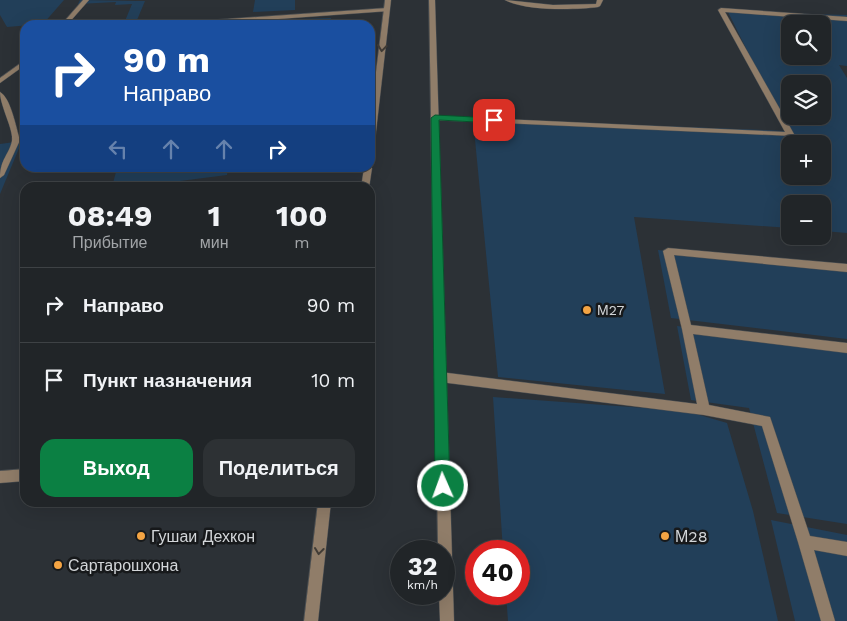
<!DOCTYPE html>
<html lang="ru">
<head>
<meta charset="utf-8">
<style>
  body { margin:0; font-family:"Work Sans",sans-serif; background:#2d3134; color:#f1f3f6; height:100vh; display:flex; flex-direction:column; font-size:19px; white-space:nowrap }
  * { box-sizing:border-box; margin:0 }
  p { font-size:16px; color:#a2a5a8 }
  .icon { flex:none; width:28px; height:28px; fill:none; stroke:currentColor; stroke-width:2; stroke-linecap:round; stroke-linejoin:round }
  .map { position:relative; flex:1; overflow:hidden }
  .details { position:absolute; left:20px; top:182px; width:355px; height:325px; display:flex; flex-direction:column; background:#212528; border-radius:15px; box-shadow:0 5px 20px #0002,0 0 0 1px #3e4245 }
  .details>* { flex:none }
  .banner { position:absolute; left:20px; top:20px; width:355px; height:152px; border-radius:15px; box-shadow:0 5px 20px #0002,0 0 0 1px #3e4245; background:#1a4fa0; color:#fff; overflow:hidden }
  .buttons { position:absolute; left:781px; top:15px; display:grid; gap:10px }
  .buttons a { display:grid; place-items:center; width:50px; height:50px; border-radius:10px; background:#212528; box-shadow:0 5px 20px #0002,0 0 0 1px #3e4245; font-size:25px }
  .speed { position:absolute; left:390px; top:540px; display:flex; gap:10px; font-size:25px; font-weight:700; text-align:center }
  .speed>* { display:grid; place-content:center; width:65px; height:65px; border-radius:50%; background:#212528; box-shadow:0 5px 20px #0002,0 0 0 1px #3e4245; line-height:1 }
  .speed small { font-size:12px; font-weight:400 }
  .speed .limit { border:8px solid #d22; background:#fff; color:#111 }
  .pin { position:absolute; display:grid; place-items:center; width:42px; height:42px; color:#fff; margin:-21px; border-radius:10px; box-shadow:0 2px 8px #0006 }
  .me { position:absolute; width:55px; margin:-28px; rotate:358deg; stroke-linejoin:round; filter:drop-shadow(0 0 4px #0008) }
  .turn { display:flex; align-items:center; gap:18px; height:105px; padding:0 20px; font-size:22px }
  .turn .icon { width:65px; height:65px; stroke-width:2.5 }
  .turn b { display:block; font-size:35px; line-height:42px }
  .lanes { display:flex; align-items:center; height:48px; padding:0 20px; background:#0003; justify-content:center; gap:25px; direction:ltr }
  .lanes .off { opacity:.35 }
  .eta { display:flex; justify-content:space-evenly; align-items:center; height:85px; text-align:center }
  .eta b { font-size:30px; font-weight:700; line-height:35px }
  .primary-button { display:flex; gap:10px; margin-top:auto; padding:10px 20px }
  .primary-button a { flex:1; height:58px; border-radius:15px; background:#0b8043; color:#fff; font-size:20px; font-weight:700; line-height:58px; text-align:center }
  .primary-button a+a { background:#2d3134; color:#f1f3f6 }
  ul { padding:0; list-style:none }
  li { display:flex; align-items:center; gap:15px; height:75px; padding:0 20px; border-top:1px solid #3e4245 }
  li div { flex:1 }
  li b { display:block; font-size:19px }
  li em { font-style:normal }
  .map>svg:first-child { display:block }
  .green { fill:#223f59; fill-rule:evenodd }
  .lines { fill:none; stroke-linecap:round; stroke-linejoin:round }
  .service-casing { stroke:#4a4f53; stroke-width:1 }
  .minor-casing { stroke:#4a4f53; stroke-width:1 }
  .tertiary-casing { stroke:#4a4f53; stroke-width:1 }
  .service { fill:#907d69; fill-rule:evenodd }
  .minor { fill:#907d69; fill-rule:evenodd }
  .tertiary { fill:#907d69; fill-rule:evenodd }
  .oneway { stroke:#413c36 }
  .route { fill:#0b8043; stroke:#07532c }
  .poi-dot { fill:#f4a443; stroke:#17191b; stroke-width:2 }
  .labels { text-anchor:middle; stroke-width:5; stroke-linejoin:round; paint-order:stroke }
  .poi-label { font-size:14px; fill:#d3d6d9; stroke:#17191b; text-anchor:start }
  .near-poi-label { font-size:16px; fill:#d3d6d9; stroke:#17191b; text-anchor:start }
</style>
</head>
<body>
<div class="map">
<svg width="847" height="621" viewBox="0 0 847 621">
  <rect width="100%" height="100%" fill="#2c3136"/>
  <g class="green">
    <path d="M0,0h64l-21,24 -36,3 -7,-12z"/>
    <path d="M80,0l57,1h8l-8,19 -12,1 7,-17 -17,1 1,-3 -38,2z"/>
    <path d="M255,0h40v10l-42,2z"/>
    <path d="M728,12l119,3v51l-8,-1 8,13v155l-24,-2 -1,-27h-32v24l-156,-11 31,177 -167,-17 -25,-258 314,12zM790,24h32v32h-32zM790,84h32v32h-32zM790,144h32v32h-32z"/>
    <path d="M331,18v7h-61l1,-5z"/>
    <path d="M22,141l-22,53v-50z"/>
    <path d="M117,168h111l-1,7 -94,12h-21z"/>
    <path d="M658,250l189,19v70l-176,-21z"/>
    <path d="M677,326l170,22v176l-70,-11 -28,-105 -58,-8z"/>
    <path d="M493,397l193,14 41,12 26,88 25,110h-270l-2,-27h13v-43h-16z"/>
    <path d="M771,520l76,15v86h-52z"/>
  </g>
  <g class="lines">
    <g class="service-casing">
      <g id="service">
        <path d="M505,0l48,5 43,-1 1,-4h6l-3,6 -2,1c-24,3 -72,4 -93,-7z"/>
        <path d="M721,8l126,9v4l-122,-9 69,122 -1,2 -358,-16 -4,-2 4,-2 350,16 -67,-122z"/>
        <path d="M668,248l179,16v8l-173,-17 17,70 156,18v10l-154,-19 16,71 61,12 40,119 37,6v14l-33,-6 21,71h-14l-23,-79 -36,-116 -58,-11 -264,-33 -4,-2 -2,-3 2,-3 4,-2 257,32 -15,-75 -19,-78z"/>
      </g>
    </g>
    <g class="minor-casing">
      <g id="minor">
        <path d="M83,0h6l-22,25h-6z"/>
        <path d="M387,8l2,1v2l-195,14h-27l3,-2z"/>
        <path d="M25,60v5l-25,18v-5z"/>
        <path d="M0,92c11,6 16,36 20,48l-16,35 -4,3c0,-19 9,-23 12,-37 2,-11 -12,-35 -12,-49z"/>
        <path d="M25,469v12l-25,2v-12z"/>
      </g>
    </g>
    <g class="tertiary-casing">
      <g id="tertiary">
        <path d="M385,0h6l-17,149 -4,2v-31z"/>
        <path d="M429,0h6l19,621h-14l-1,-27h5v-43h-6z"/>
        <path d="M370,166l2,2 -3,20h-8l3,-20h6z"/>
        <path d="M318,502h13l-13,119h-14z"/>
      </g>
    </g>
    <use href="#service" class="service"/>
    <use href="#minor" class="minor"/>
    <use href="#tertiary" class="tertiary"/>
  </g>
  <defs><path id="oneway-chevron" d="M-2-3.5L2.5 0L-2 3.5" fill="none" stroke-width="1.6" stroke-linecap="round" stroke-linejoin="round" transform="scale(1.25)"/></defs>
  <g class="oneway">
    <use href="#oneway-chevron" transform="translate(382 48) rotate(97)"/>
    <use href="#oneway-chevron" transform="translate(319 551) rotate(97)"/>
  </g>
  <path class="route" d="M435,115l59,3 4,2 -4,3 -55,-3 11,366 -2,5 -5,2 -5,-2 -3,-5 -4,-368z"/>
  <g class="poi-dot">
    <circle cx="587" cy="310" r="5"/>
    <circle cx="141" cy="536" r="5"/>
    <circle cx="665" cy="536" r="5"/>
    <circle cx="58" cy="565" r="5"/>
  </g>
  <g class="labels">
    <g class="poi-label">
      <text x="597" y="315">М27</text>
    </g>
    <g class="near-poi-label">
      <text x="151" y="542">Гушаи Дехкон</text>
      <text x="675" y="542">М28</text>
      <text x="68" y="571">Сартарошхона</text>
    </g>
  </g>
</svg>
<div class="buttons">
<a><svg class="icon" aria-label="search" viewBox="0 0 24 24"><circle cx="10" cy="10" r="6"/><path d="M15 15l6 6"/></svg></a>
<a><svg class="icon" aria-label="layers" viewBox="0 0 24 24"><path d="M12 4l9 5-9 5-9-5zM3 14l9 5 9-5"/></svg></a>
<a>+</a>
<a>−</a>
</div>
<div class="speed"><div>32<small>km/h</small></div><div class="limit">40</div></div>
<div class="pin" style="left:494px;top:120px;background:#d93025"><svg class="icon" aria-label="arrive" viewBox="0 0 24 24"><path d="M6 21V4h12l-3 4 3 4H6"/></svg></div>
<svg class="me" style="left:443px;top:486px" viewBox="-20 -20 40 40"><circle r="17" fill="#0b8043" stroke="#fff" stroke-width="3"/><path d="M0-11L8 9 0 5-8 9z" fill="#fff"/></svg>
<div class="banner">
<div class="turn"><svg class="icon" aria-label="right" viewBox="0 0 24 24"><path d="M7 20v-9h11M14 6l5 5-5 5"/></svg><div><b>90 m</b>Направо</div></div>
<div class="lanes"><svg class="icon off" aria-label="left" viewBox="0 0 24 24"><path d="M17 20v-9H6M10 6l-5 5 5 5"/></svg><svg class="icon off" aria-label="ahead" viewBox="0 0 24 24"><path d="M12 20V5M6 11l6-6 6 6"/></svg><svg class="icon off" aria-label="ahead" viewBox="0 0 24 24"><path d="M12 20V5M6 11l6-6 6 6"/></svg><svg class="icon" aria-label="right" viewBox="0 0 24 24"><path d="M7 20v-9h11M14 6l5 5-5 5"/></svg></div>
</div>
<section class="details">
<div class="eta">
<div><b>08:49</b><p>Прибытие</p></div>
<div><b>1</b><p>мин</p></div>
<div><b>100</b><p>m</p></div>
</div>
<ul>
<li><svg class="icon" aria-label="right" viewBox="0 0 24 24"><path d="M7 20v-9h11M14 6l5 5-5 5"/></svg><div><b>Направо</b></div><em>90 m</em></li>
<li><svg class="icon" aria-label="arrive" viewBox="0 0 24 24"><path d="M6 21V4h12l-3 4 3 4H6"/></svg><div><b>Пункт назначения</b></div><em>10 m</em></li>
</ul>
<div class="primary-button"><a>Выход</a><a>Поделиться</a></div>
</section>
</div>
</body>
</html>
